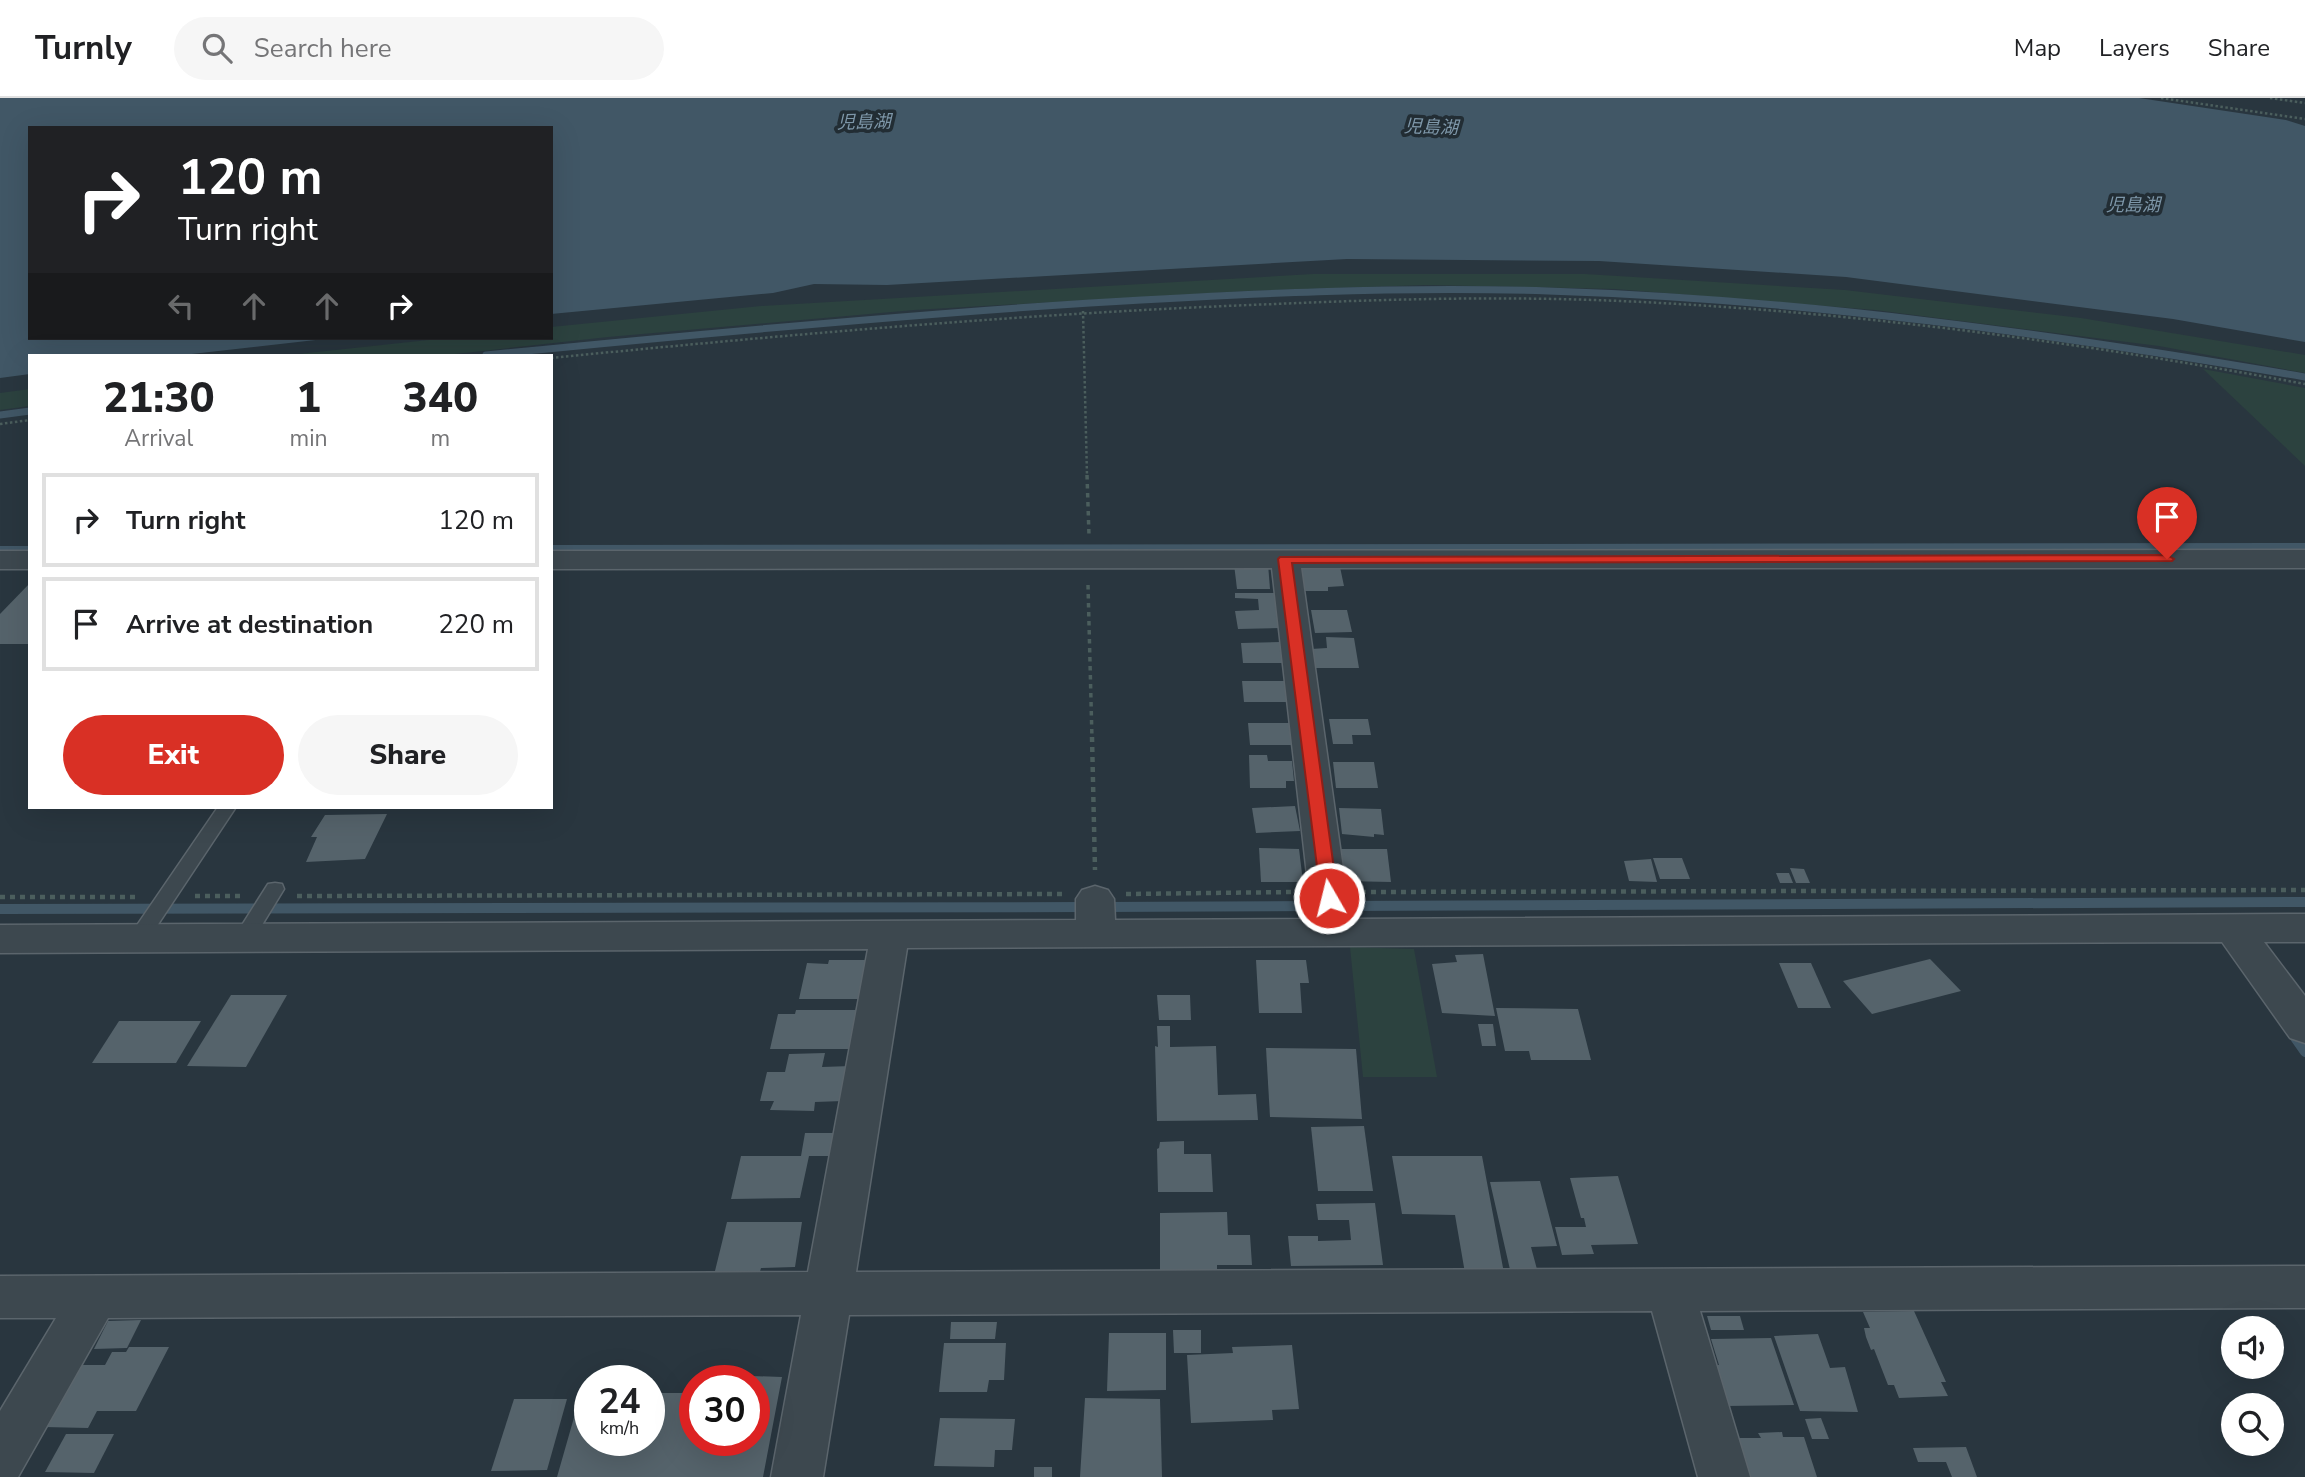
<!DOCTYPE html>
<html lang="en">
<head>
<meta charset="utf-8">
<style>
  body { margin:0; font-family:"Nunito Sans","Noto Sans JP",sans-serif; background:#f6f6f6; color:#202124; height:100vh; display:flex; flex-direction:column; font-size:26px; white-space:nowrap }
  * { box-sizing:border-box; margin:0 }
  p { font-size:23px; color:#757577 }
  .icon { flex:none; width:38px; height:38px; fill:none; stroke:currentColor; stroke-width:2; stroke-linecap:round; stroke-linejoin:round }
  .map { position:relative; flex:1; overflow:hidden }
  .side { position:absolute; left:28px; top:256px; width:525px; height:455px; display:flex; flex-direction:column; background:#fff; border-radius:0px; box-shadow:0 7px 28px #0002 }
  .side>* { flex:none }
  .banner { position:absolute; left:28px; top:28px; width:525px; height:214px; border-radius:0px; box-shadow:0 7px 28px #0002; background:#202124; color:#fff; overflow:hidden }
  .fabs { position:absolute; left:2221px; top:1218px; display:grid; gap:14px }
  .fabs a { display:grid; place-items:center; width:63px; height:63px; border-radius:50%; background:#fff; box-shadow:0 7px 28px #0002; font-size:35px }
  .speed { position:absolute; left:574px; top:1267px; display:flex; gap:14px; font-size:35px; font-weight:700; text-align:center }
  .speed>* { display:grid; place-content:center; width:91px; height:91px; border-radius:50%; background:#fff; box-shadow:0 7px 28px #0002; line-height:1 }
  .speed small { font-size:18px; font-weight:400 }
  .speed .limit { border:10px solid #d22; background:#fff; color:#111 }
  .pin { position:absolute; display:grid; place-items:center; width:60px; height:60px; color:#fff; margin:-72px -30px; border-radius:50% 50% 50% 0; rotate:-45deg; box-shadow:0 0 7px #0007 }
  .pin .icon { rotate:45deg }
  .me { position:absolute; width:77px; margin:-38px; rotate:352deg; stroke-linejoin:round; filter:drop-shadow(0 0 5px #0008) }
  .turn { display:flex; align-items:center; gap:24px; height:147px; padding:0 35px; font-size:32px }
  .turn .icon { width:91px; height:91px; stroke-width:2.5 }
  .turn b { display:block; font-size:49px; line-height:60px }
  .lanes { display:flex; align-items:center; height:66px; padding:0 35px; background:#0003; justify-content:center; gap:35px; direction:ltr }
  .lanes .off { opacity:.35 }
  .eta { display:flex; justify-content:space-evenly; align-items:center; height:119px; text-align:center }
  .eta b { font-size:42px; font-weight:800; line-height:49px }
  .cta { display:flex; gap:14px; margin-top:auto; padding:14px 35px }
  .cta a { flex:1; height:80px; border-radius:42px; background:#d93025; color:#fff; font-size:28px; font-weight:800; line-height:80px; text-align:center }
  .cta a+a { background:#f6f6f6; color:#202124 }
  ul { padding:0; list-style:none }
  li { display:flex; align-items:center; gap:21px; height:94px; margin:0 14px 10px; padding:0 21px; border:4px solid #e0e0e0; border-radius:0px }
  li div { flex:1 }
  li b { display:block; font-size:26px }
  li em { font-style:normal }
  header { display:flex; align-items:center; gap:42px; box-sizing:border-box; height:98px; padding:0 35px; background:#fff; border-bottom:2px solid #e0e0e0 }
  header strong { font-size:33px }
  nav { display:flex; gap:38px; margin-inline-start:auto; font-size:24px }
  .search { width:490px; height:63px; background:#f6f6f6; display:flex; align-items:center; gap:18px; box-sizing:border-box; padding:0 24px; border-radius:38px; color:#757577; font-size:26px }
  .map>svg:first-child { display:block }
  .green { fill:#2c423f }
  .water { fill:#415766 }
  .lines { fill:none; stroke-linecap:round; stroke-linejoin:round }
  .stream-far2 { stroke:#415766; stroke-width:7 }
  .stream-far1 { stroke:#415766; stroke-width:8 }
  .stream { stroke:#415766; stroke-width:10 }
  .building { fill:#55636b }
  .lane-casing { stroke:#5b656c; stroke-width:3 }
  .street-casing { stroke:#5b656c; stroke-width:3 }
  .path-far2 { stroke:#4b5e5d; stroke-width:2.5; stroke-dasharray:2.5 2.5; stroke-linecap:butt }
  .path-far1 { stroke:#4b5e5d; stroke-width:3.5; stroke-dasharray:4.5 4.5; stroke-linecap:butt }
  .path { stroke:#4b5e5d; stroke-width:4.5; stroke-dasharray:5 5; stroke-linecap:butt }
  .lane { fill:#3d484f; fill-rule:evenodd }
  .street { fill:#3d484f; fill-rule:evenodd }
  .route { fill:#d93025; stroke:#8d1f18; stroke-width:2 }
  .labels { text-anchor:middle; stroke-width:7; stroke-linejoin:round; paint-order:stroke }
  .far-water-label { font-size:18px; font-style:italic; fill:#7e97a9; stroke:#222d34 }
</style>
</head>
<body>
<header>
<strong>Turnly</strong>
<div class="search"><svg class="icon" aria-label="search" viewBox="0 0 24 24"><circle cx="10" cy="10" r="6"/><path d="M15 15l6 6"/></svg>Search here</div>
<nav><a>Map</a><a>Layers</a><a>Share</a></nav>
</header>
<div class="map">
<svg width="2305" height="1379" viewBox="0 0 2305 1379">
  <rect width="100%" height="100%" fill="#29363f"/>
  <g class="green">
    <path d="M1313,176h272l260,16 236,28 224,37v18l-146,-27 -284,-36 -260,-21 -189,-4 -179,6 -333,19 -306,27 -162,18h-157l158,-17h104v-11l210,-21z"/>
    <path d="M2203,271l102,19v78z"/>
    <path d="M30,291v17l-30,4v-17z"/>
    <path d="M1350,849l64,2 23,128h-74z"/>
  </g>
  <path class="water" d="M0,0h2139l147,22 19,6v216l-132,-23 -327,-42 -247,-16 -252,-2 -460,26 -73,-1 -41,9 -222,21v-186h-521v210h303l-150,17h-153v19l-30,4z"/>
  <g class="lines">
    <g class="stream-far2">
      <path d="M486,257c201,-20 402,-39 604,-52 152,-9 305,-17 458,-12 255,8 506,43 757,86"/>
      <path d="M0,317l30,-4"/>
    </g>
    <g class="stream-far1">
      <path d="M551,451l1754,-2"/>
      <path d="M0,452h30"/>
    </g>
    <g class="stream">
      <path d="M1336,808l969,-4"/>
      <path d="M1102,809l219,-1"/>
      <path d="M0,811l1086,-2"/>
      <path d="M2291,934l14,20"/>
    </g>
  </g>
  <g class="building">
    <path d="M1234,466h34l2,25h-33z"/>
    <path d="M1300,469h40l4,19 -16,1v4h-24z"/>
    <path d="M30,485v61h-30v-30z"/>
    <path d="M1235,495h40l6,35 -43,1 -3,-18 24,-1 -1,-11 -23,-1z"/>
    <path d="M1311,512h36l5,22 -37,1z"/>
    <path d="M1326,539l28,1 5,30h-45l-3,-19 16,-1z"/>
    <path d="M1280,544l4,21h-41l-2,-20z"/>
    <path d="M1242,583h45l3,21h-46z"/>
    <path d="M1329,621h39l3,16h-19l1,9h-20z"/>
    <path d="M1248,625h43l2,22h-43z"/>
    <path d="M1249,657h18l1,6h24l2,20h-8v7h-36z"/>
    <path d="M1333,664h41l4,26h-42z"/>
    <path d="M1295,708l5,25 -44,2 -4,-25z"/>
    <path d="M1339,710l42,1 3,26 -10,-1v3l-32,-3z"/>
    <path d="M387,716l-22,45 -59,3 11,-25h-6l14,-22z"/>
    <path d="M1259,750l40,1 4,33h-42z"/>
    <path d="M1341,751h46l4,33 -48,-1z"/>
    <path d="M1653,760h29l8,21h-30z"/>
    <path d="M1651,761l6,23 -28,-1 -5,-20z"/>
    <path d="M1790,770l14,1 6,14h-14z"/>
    <path d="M1776,775h13l4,10h-13z"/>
    <path d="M1483,856l12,62 -53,-3 -10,-49 25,-2 -2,-7z"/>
    <path d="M1930,861l31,32 -89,23 -29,-33z"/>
    <path d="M829,862h39l-7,39h-62l8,-36 21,1z"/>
    <path d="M1256,862h50l3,23h-9l2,30h-43z"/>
    <path d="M1779,865h32l20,45h-33z"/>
    <path d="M231,897h56l-41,72 -59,-1z"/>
    <path d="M1157,897h33l1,25h-32z"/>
    <path d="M1496,910l82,1 13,51h-60l-2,-9h-24z"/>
    <path d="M796,912h65l-8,39h-83l8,-35h17z"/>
    <path d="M119,923h82l-25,42h-84z"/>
    <path d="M1478,926h15l3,22h-14z"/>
    <path d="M1157,928h13v21l46,-1 2,49 38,-1 2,26 -101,1 -2,-75 3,1z"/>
    <path d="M1266,950l90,1 6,70 -92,-2z"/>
    <path d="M825,955l-3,14 29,-1 -8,35 -28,1 -1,9 -44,-1 4,-9h-14l7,-29h18l4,-18z"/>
    <path d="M1364,1028l9,65h-55l-7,-64z"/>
    <path d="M805,1035h31l-4,23h-23l-9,42 -69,1 10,-43h60z"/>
    <path d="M1184,1043v13h27l2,38h-55l-1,-43 2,-1 1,-6z"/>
    <path d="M1392,1058h90l22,117h-39l-10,-58 -53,-1z"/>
    <path d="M1618,1078l20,68 -47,1 3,9 -32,1 -7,-28h31l-2,-9h-3l-11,-40z"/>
    <path d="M1540,1083l17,65 -26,1 7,26 -27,1 -21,-92z"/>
    <path d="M1375,1105l8,62 -92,1 -3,-30h30v5l33,-1 -2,-20h-31l-2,-16z"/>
    <path d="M1227,1114l1,23h22l2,30h-35v5l-57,1v-58z"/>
    <path d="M727,1124h75l-7,45 -34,1 -2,7h-45z"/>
    <path d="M1914,1213l32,71h-5l7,14 -49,2 -5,-13h-6l-14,-36 -3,1 -5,-13 -2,-9h6l-7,-16z"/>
    <path d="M1707,1218h33l4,14h-33z"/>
    <path d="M141,1222l-14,28 -33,1 14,-28z"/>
    <path d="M951,1224h46l-2,17h-45z"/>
    <path d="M1173,1232h28v23h-27z"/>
    <path d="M1109,1235h57v57l-59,1z"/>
    <path d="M1818,1236l12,34 15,-1 13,45 -58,-1 -26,-75z"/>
    <path d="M1771,1240l23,67 -68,1 -12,-41h5l-8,-26z"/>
    <path d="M944,1245h62l-2,37h-15l-2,12h-48z"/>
    <path d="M1292,1247l7,64 -27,1 1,10 -82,3 -4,-68 46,-2 -1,-6z"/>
    <path d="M129,1249h40l-33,64h-39l-9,17 -44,-1 36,-62h25l7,-13h14z"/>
    <path d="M752,1278l30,1 -19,100h-206l24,-84h9v47h59v-47h46v47h59z"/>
    <path d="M1085,1300l75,1 2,78h-82z"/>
    <path d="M514,1301h53l-20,71 -56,1z"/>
    <path d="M940,1320l75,1 -3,31h-17l-1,17 -60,-1z"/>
    <path d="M1821,1320l8,21h-17l-7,-20z"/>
    <path d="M1782,1334l1,5h21l13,40h-71l-13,-39h28l-3,-5z"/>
    <path d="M66,1336h48l-20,39 -49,-1z"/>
    <path d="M1966,1349l11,30h-25l-6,-15h-28l-5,-14z"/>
    <rect x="1034" y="1369" width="18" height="10"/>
  </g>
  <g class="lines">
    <g class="lane-casing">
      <g id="lane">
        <path d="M218,709h18l-91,137h-14l-3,-5 3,-5z"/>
        <path d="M275,785l7,1 2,5 -33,54h-14l-3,-5 3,-5 31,-49z"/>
      </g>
    </g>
    <g class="street-casing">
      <g id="street">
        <path d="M2305,452v18h-1004l49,351 955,-5v28h-41l41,54v47l-15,-5 -68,-96 -1315,6 -51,324 1449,-6v42l-605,3 50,166h-52l-46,-166 -803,4 -26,162h-52l30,-162 -693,3 -90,159h-18v-66l56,-93h-56v-42l808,-4 60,-323 -868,4v-28l1076,-5v-21l6,-9 13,-4 13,4 6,9 1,21 197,-1 -40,-351 -721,1v-18z"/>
        <rect x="0" y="453" width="30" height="18"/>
      </g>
    </g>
    <g class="path-far2">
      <path d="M2161,0l144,21"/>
      <path d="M2270,0l35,5"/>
      <path d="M1083,213l4,165"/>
      <path d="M551,260c241,-24 482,-45 724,-54 115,-5 230,-8 345,-3 230,10 459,41 685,83"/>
      <path d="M0,326l30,-4"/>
    </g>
    <g class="path-far1">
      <path d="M1087,377l2,60"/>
      <path d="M1088,487l4,154"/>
    </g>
    <g class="path">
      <path d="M1092,639l3,133"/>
      <path d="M1361,794l944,-2"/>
      <path d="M1126,796l167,-2"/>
      <path d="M195,798h48"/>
      <path d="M297,798l765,-2"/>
      <path d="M0,799h138"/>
    </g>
    <use href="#lane" class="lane"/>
    <use href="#street" class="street"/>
  </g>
  <path class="route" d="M2167,457l7,4 -2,2 -880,2 46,335 -9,6 -8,-6 -43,-339 2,-2z"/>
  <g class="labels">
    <g class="far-water-label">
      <text transform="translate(864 24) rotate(-1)" y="6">児島湖</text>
      <text transform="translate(1431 29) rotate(2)" y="6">児島湖</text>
      <text x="2133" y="113">児島湖</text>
    </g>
  </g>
</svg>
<div class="fabs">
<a><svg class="icon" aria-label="sound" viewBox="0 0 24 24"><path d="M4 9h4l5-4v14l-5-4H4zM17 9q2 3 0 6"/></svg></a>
<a><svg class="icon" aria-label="search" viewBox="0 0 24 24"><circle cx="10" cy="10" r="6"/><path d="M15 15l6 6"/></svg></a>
</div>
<div class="speed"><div>24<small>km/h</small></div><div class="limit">30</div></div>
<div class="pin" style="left:2167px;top:461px;background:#d93025"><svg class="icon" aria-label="arrive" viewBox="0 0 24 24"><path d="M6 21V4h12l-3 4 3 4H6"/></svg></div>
<svg class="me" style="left:1329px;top:800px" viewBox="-20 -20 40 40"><circle r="17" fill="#d93025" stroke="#fff" stroke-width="3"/><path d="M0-11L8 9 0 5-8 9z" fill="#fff"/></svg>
<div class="banner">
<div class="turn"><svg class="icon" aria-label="right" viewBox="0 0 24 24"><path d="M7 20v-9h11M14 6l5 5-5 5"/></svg><div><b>120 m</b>Turn right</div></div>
<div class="lanes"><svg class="icon off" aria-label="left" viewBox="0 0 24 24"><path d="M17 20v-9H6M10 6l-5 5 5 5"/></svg><svg class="icon off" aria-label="ahead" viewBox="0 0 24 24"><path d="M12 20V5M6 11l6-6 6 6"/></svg><svg class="icon off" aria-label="ahead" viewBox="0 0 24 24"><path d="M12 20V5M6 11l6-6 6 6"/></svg><svg class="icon" aria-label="right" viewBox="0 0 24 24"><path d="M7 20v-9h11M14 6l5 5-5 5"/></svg></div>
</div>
<section class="side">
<div class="eta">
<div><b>21:30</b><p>Arrival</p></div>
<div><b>1</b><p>min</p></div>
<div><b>340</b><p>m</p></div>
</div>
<ul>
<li><svg class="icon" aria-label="right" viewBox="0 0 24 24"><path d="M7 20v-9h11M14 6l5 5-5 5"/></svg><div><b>Turn right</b></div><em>120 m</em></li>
<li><svg class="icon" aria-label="arrive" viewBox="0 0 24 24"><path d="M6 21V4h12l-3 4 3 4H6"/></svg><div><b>Arrive at destination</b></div><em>220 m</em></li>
</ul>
<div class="cta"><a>Exit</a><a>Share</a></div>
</section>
</div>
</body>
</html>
